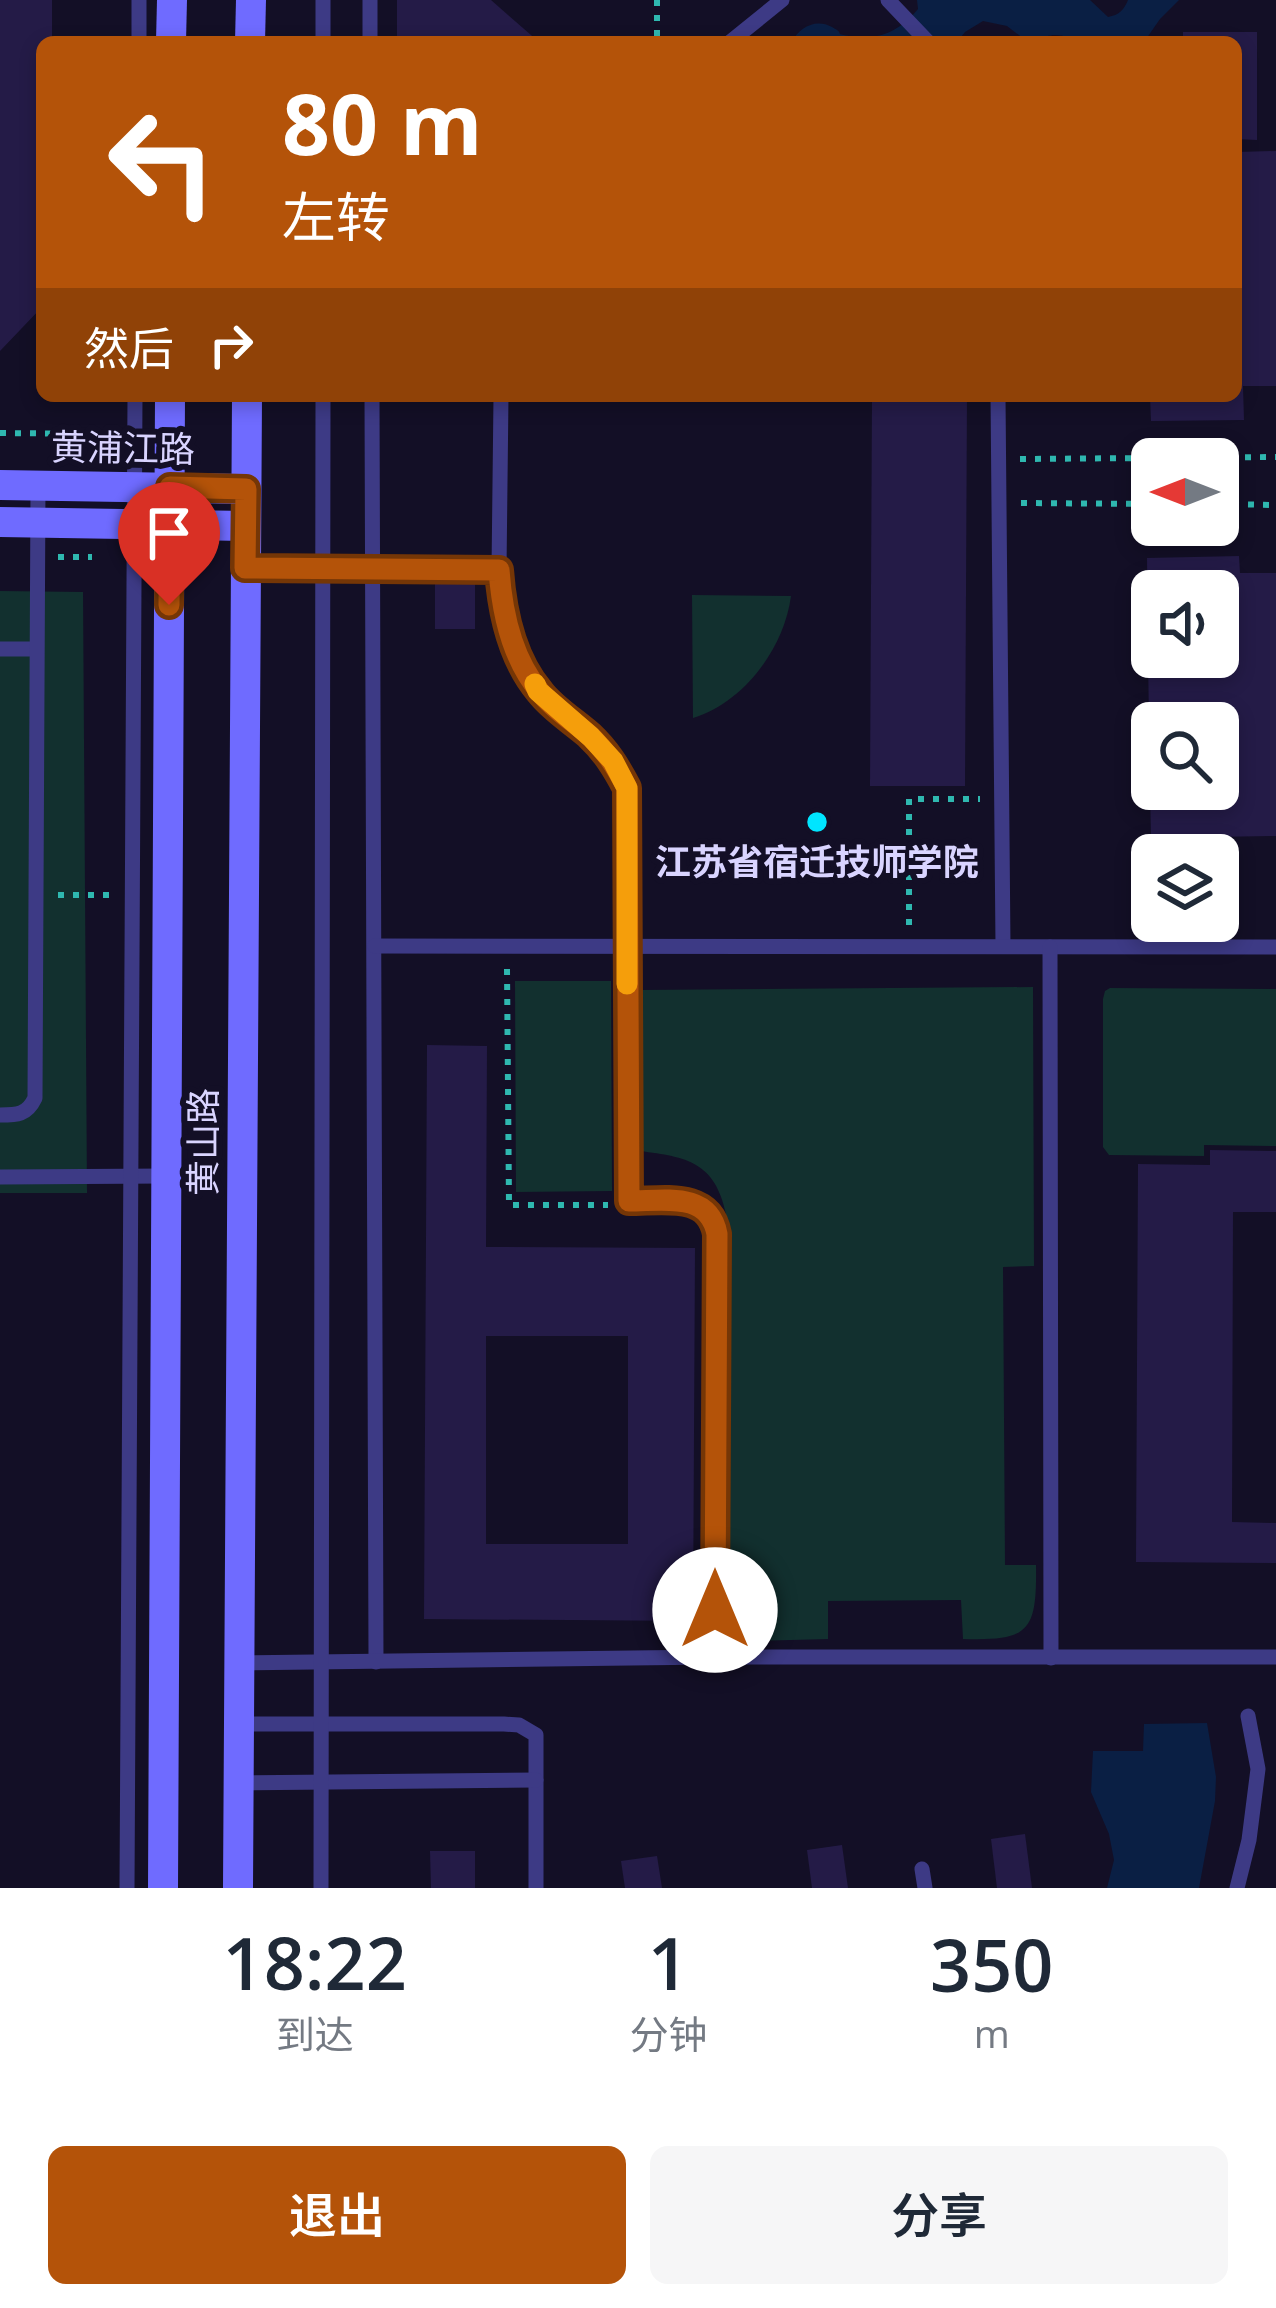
<!DOCTYPE html>
<html lang="zh">
<head>
<meta charset="utf-8">
<style>
  body { margin:0; font-family:"Open Sans","Noto Sans SC",sans-serif; background:#f6f6f7; color:#1f2937; height:100vh; display:flex; flex-direction:column; font-size:45px; white-space:nowrap }
  * { box-sizing:border-box; margin:0 }
  p { font-size:39px; color:#747a83 }
  .icon { flex:none; width:66px; height:66px; fill:none; stroke:currentColor; stroke-width:2; stroke-linecap:round; stroke-linejoin:round }
  .map { position:relative; height:1888px; overflow:hidden }
  .details { display:flex; flex-direction:column; background:#fff; flex:1 }
  .details>* { flex:none }
  .top-card { position:absolute; left:36px; top:36px; width:1206px; height:366px; border-radius:18px; box-shadow:0 6px 18px #0003; background:#b45309; color:#fff; overflow:hidden }
  .needle { width:78px; rotate:270deg }
  .controls { position:absolute; left:1131px; top:438px; display:grid; gap:24px }
  .controls a { display:grid; place-items:center; width:108px; height:108px; border-radius:18px; background:#fff; box-shadow:0 6px 18px #0003; font-size:60px }
  .pin { position:absolute; display:grid; place-items:center; width:102px; height:102px; color:#fff; margin:-123px -51px; border-radius:50% 50% 50% 0; rotate:-45deg; box-shadow:0 0 12px #0007 }
  .pin .icon { rotate:45deg }
  .me { position:absolute; width:132px; margin:-66px; rotate:0deg; stroke-linejoin:round; filter:drop-shadow(0 0 9px #0008) }
  .turn { display:flex; align-items:center; gap:42px; height:252px; padding:0 48px; font-size:54px }
  .turn .icon { width:156px; height:156px; stroke-width:2.5 }
  .turn b { display:block; font-size:84px; line-height:102px }
  .then { display:flex; align-items:center; height:114px; padding:0 48px; background:#0003; gap:24px; font-size:45px }
  .eta { display:flex; justify-content:space-evenly; align-items:center; height:204px; text-align:center }
  .eta b { font-size:72px; font-weight:600; line-height:84px }
  .primary-button { display:flex; gap:24px; margin-top:auto; padding:24px 48px }
  .primary-button a { flex:1; height:138px; border-radius:18px; background:#b45309; color:#fff; font-size:48px; font-weight:600; line-height:138px; text-align:center }
  .primary-button a+a { background:#f6f6f7; color:#1f2937 }
  .map>svg:first-child { display:block }
  .green { fill:#12302f }
  .water { fill:#0a1f44 }
  .building { fill:#241b47; fill-rule:evenodd }
  .lines { fill:none; stroke-linecap:round; stroke-linejoin:round }
  .path { stroke:#2fb8b0; stroke-width:6; stroke-dasharray:6 9; stroke-linecap:butt }
  .lane { stroke:#3d3a85; stroke-width:15 }
  .secondary { stroke:#6f6bff; stroke-width:30 }
  .route-casing { stroke:#753606; stroke-width:30 }
  .route { stroke:#b45309; stroke-width:21 }
  .slow { stroke:#f59e0b; stroke-width:21 }
  .poi-dot { fill:#00e5ff; stroke:#130f26; stroke-width:4.5 }
  .labels { text-anchor:middle; stroke-width:12; stroke-linejoin:round; paint-order:stroke }
  .street-label { font-size:36px; fill:#d9d4ff; stroke:#130f26 }
  .poi-label { font-size:36px; font-weight:bold; fill:#d9d4ff; stroke:#130f26 }
</style>
</head>
<body>
<div class="map">
<svg width="1276" height="1888" viewBox="0 0 1276 1888">
  <rect width="100%" height="100%" fill="#130f26"/>
  <g class="green">
    <path d="M0,591l83,1 4,601h-87z"/>
    <path d="M692,595l99,1c-7,53 -48,107 -98,122z"/>
    <path d="M515,981h96l1,210 -96,1z"/>
    <path d="M1033,987l1,279 -31,1 2,298h31c1,67 -7,76 -73,74l-2,-39 -133,1v38l-78,2 -12,-3 -9,-15 -3,-11v-398c-11,-52 -39,-57 -86,-63l-1,-161z"/>
    <path d="M1110,988l166,1v157l-72,-1v11l-95,-1 -6,-8v-148l2,-8z"/>
  </g>
  <g class="water">
    <path d="M917,0h173l18,17c11,-2 16,-7 20,-17h51l-19,19 -16,23h-73l-1,-4c-12,-4 -22,-5 -32,4h-10l-21,-16 -24,-5 -18,11 -8,10h-165c7,-15 24,-24 40,-15 15,8 0,6 17,9 30,5 51,-5 69,-27z"/>
    <path d="M1207,1723l9,54 -1,24 -16,87h-92l7,-28 -5,-26 -18,-42 2,-41h50l1,-27z"/>
  </g>
  <g class="building">
    <path d="M0,0h52v42h-10v265l-42,44z"/>
    <path d="M397,0h94l48,42h-142z"/>
    <path d="M1183,32h74v108l-21,-1v-97h-53z"/>
    <path d="M1276,151v235h-33l1,34 -93,1 -1,-25h86v-244z"/>
    <path d="M872,396h95l-2,390h-95z"/>
    <path d="M1239,556l1,17h36v263l-125,2 -1,-49h68v-66h-69l-1,-66h70v-66h-66v56h-4l-1,-89z"/>
    <rect x="435" y="576" width="40" height="53"/>
    <path d="M427,1045l60,1 -1,201 209,1 -2,373 -269,-2zM486,1336h142v208h-142z"/>
    <path d="M1210,1150l66,1v61h-43l-1,310 44,1v40l-140,-1 2,-398 72,1z"/>
    <path d="M1025,1834l7,54h-35l-6,-49z"/>
    <path d="M842,1845l6,43h-36l-5,-38z"/>
    <path d="M430,1851h45v37h-44z"/>
    <path d="M657,1856l5,32h-37l-4,-27z"/>
  </g>
  <g class="lines">
    <g class="path">
      <path d="M657,0v42"/>
      <path d="M0,433l111,1"/>
      <path d="M1020,459l256,-2"/>
      <path d="M1021,503l131,1"/>
      <path d="M1218,504l58,1"/>
      <path d="M58,557h34"/>
      <path d="M58,895h52"/>
      <path d="M909,925v-126h71"/>
      <path d="M507,969l2,236h99"/>
    </g>
    <g class="lane">
      <path d="M323,0v42"/>
      <path d="M370,0v42"/>
      <path d="M888,0l40,42"/>
      <path d="M139,42v-42"/>
      <path d="M730,42l52,-42"/>
      <path d="M372,396l4,1266"/>
      <path d="M501,396l-2,174 3,40 14,40 22,41 53,46 22,24 14,27 2,418"/>
      <path d="M998,396l5,550"/>
      <path d="M245,568l254,2"/>
      <path d="M0,649h35"/>
      <path d="M375,946l901,1"/>
      <path d="M1050,947l1,711"/>
      <path d="M0,1115c17,0 27,0 35,-17l3,-612"/>
      <path d="M0,1177l167,-1"/>
      <path d="M629,1201c35,0 80,-11 88,33l-3,423"/>
      <path d="M240,1663l474,-6h562"/>
      <path d="M239,1724h265l15,1 17,10v153"/>
      <path d="M239,1783l297,-3"/>
      <path d="M922,1869l3,19"/>
      <path d="M127,1888l8,-1492"/>
      <path d="M321,1888l2,-1492"/>
      <path d="M1237,1888l12,-48 9,-71 -10,-53"/>
    </g>
    <g class="secondary">
      <path d="M171,42l1,-42"/>
      <path d="M250,42l1,-42"/>
      <path d="M0,485l246,4"/>
      <path d="M0,522l246,4"/>
      <path d="M163,1888l7,-1492"/>
      <path d="M238,1888l9,-1492"/>
    </g>
  </g>
  <g class="lines">
    <g class="route-casing">
      <path id="route" d="M169,605l1,-118 76,2 -1,79 254,2c3,42 13,89 41,122 13,17 33,29 49,43 17,16 27,32 38,53l2,413c35,0 80,-10 88,33l-2,376"/>
    </g>
    <use href="#route" class="route"/>
    <path class="slow" d="M535,684l3,7 53,46 22,24 14,27v196"/>
  </g>
  <circle class="poi-dot" cx="817" cy="822" r="12"/>
  <g class="labels">
    <g class="street-label">
      <text transform="translate(123 448) rotate(1)" y="13">黄浦江路</text>
      <text transform="translate(203 1142) rotate(-90)" y="13">黄山路</text>
    </g>
    <g class="poi-label">
      <text x="817" y="875">江苏省宿迁技师学院</text>
    </g>
  </g>
</svg>
<div class="controls">
<a><svg class="needle" viewBox="-14 -14 28 28"><path d="M0-13l5 13h-10z" fill="#e53935"/><path d="M0 13l5-13h-10z" fill="#747a83"/></svg></a>
<a><svg class="icon" aria-label="sound" viewBox="0 0 24 24"><path d="M4 9h4l5-4v14l-5-4H4zM17 9q2 3 0 6"/></svg></a>
<a><svg class="icon" aria-label="search" viewBox="0 0 24 24"><circle cx="10" cy="10" r="6"/><path d="M15 15l6 6"/></svg></a>
<a><svg class="icon" aria-label="layers" viewBox="0 0 24 24"><path d="M12 4l9 5-9 5-9-5zM3 14l9 5 9-5"/></svg></a>
</div>
<div class="pin" style="left:169px;top:605px;background:#d93025"><svg class="icon" aria-label="arrive" viewBox="0 0 24 24"><path d="M6 21V4h12l-3 4 3 4H6"/></svg></div>
<svg class="me" style="left:715px;top:1610px" viewBox="-20 -20 40 40"><circle r="19" fill="#fff"/><path d="M0-13L10 11 0 6-10 11z" fill="#b45309"/></svg>
<div class="top-card">
<div class="turn"><svg class="icon" aria-label="left" viewBox="0 0 24 24"><path d="M17 20v-9H6M10 6l-5 5 5 5"/></svg><div><b>80 m</b>左转</div></div>
<div class="then">然后<svg class="icon" aria-label="right" viewBox="0 0 24 24"><path d="M7 20v-9h11M14 6l5 5-5 5"/></svg></div>
</div>
</div>
<section class="details">
<div class="eta">
<div><b>18:22</b><p>到达</p></div>
<div><b>1</b><p>分钟</p></div>
<div><b>350</b><p>m</p></div>
</div>
<div class="primary-button"><a>退出</a><a>分享</a></div>
</section>
</body>
</html>
